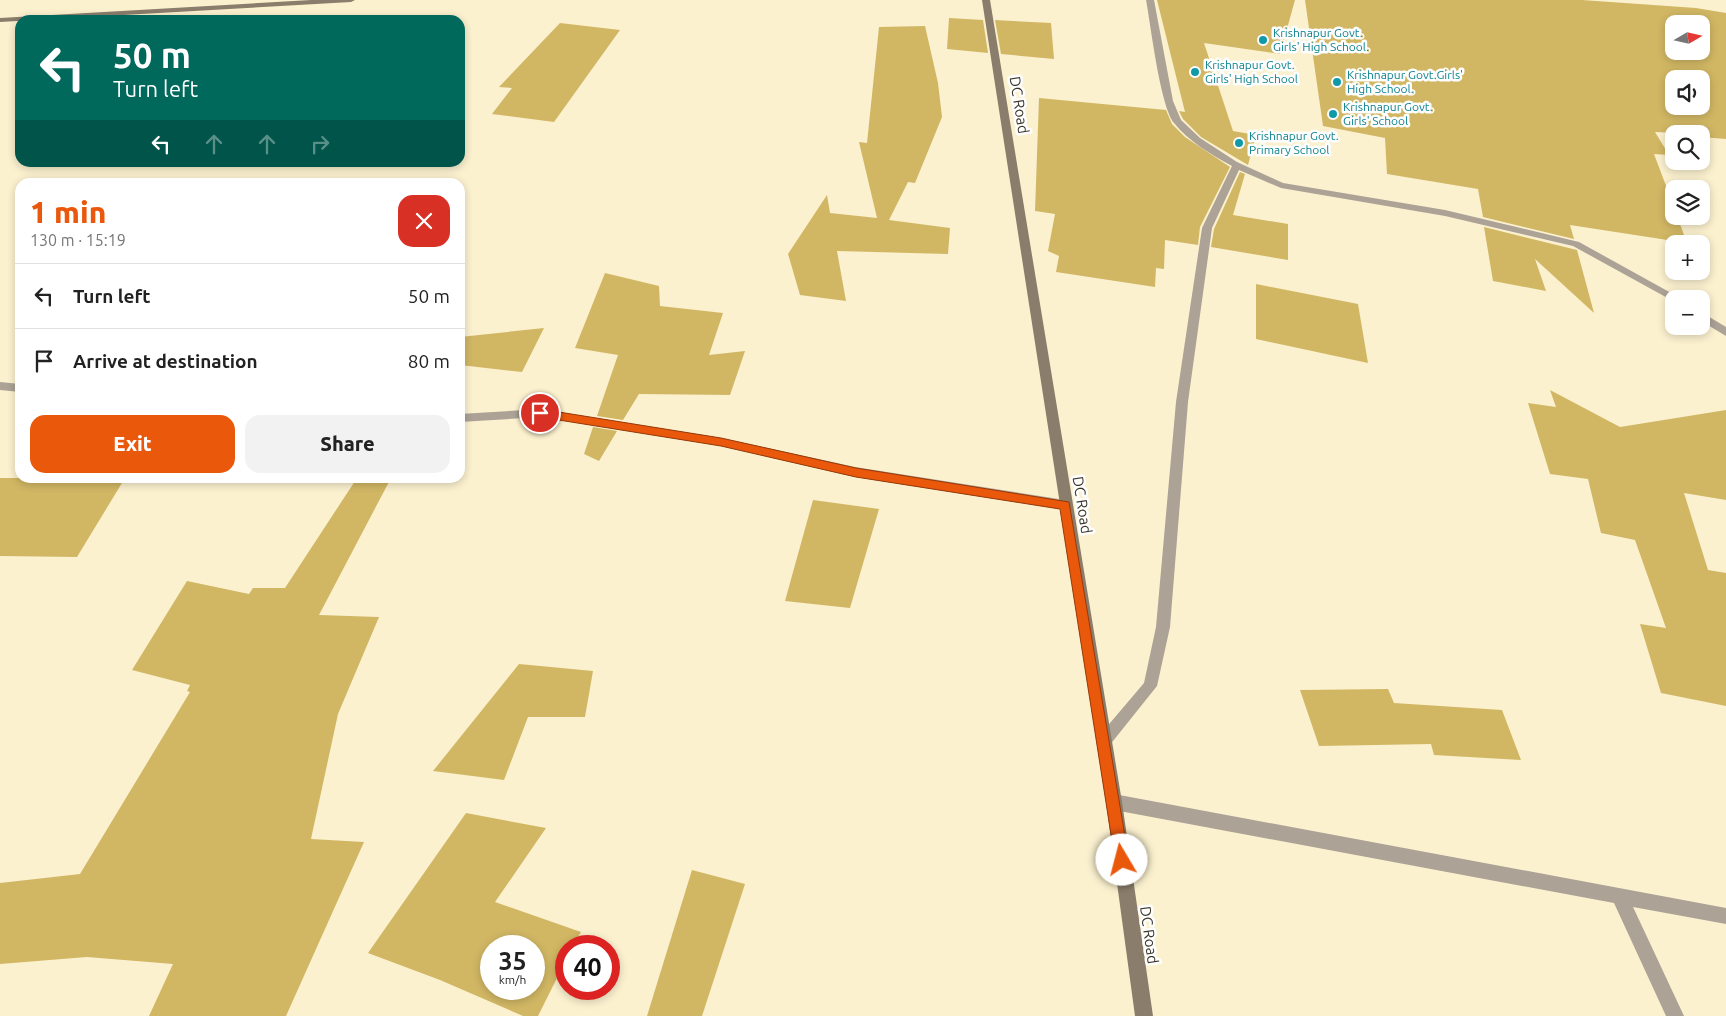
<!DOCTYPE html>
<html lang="en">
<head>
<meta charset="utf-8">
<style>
  body { margin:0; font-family:Ubuntu,sans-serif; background:#f2f2f2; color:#222; height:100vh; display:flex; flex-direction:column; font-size:19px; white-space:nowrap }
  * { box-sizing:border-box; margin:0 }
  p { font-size:16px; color:#767676 }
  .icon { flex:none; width:28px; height:28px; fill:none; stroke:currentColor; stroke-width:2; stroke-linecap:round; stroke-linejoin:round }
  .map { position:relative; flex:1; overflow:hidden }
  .details { position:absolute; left:15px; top:178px; width:450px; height:305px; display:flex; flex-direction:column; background:#fff; border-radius:15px; box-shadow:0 2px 8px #0003 }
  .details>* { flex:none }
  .hud { position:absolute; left:15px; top:15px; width:450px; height:152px; border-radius:15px; box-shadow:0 2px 8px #0003; background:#00695c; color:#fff; overflow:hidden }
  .needle { width:32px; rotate:81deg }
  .controls { position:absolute; left:1665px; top:15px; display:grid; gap:10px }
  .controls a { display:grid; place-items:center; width:45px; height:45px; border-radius:10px; background:#fff; box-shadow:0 2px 8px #0003; font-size:25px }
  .speed { position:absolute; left:480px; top:935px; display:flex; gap:10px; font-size:25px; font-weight:700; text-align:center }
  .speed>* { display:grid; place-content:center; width:65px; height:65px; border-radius:50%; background:#fff; box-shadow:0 2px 8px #0003; line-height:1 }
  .speed small { font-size:12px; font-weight:400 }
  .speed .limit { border:8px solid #d22; background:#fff; color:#111 }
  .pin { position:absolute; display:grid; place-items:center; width:42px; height:42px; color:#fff; margin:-21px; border:2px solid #fff; border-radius:50%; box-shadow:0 1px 5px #0007 }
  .me { position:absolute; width:55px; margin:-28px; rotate:352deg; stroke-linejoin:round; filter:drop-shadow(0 0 4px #0008) }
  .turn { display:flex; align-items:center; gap:18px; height:105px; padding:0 15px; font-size:22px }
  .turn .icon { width:65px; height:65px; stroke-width:2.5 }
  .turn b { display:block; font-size:35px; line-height:42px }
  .lanes { display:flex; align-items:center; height:48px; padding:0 15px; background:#0003; justify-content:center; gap:25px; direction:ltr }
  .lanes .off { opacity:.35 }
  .round { display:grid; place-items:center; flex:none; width:52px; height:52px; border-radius:15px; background:#f2f2f2 }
  .head { display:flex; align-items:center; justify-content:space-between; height:85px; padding:0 15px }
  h1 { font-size:30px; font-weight:800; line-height:38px; color:#ea580c }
  .cta { display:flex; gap:10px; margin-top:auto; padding:10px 15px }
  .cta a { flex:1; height:58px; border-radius:15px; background:#ea580c; color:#fff; font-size:20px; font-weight:800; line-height:58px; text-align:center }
  .cta a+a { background:#f2f2f2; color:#222 }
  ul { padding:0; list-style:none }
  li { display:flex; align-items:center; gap:15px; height:65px; padding:0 15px; border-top:1px solid #e0e0e0 }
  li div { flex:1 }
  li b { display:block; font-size:19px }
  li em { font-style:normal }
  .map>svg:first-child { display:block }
  .building { fill:#d1b764; fill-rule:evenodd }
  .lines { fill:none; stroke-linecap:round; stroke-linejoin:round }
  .street { fill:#aca296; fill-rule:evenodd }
  .secondary { fill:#8a7d6b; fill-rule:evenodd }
  .route { fill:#ea580c; stroke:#983908 }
  .culture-dot { fill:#0f9aa8; stroke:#fefefe; stroke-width:2 }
  .labels { text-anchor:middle; stroke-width:5; stroke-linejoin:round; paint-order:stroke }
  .far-culture-label { font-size:12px; fill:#0d838f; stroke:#fefefe; text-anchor:start }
  .street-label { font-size:15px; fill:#3a3629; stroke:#fefefe }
</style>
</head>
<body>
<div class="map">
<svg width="1726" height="1016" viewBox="0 0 1726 1016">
  <rect width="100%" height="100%" fill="#fbf1cf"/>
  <g class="building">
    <path d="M1157,0h138l-15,54 -76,-11 29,88 23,4 -8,30 -47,-28 -18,-18 -4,-8 6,1z"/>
    <path d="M1305,0h277l114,8 30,5v126l-25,-2v-3l-46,-2 14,23 -15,-1 20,53v9h3l10,27 -117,-18 4,14 -91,-22 -5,-28 -91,-15 -2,-36 -62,-12zM1674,24h27v27h-27zM1674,79h27v27h-27z"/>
    <path d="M949,18l34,2 5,33 -41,-4z"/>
    <path d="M995,20l56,3 3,36 -53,-5z"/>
    <path d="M560,23l60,7 -66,92 -62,-8 20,-26 -13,-1z"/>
    <path d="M925,26l13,57 4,34 -27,66 -7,-1 -19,38 61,8 -2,26 -111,-3 9,50 -46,-6 -12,-41 39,-59 3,18 47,5 -18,-76 8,1 12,-116z"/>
    <path d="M1039,98l127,12 6,14 13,13 45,30 -30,60 -2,18 -33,-5 -1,29 -8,-1 -1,19 -99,-15 3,-16 -11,-5 7,-37 -20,-3z"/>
    <path d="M1240,172l5,2 -12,41 55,9v36l-77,-13 3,-18z"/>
    <path d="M1484,227l93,23 17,63 -59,-54 11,32 -53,-10z"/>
    <path d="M605,273l54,13 1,20 63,7 -14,42 36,-4 -15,44 -91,-1 -16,26 -26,-4 21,-61 -43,-7z"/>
    <path d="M1256,284l102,20 10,59 -112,-24z"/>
    <path d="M544,328l-22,44 -62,-7v-28z"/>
    <path d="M1550,390l70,37 106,-17v90l-42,-7 24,77 18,3v133l-65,-13 -21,-69 26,4 -31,-88 -34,-7 -13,-54 -38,-5 -22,-71 28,4z"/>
    <path d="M593,427l24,4 -18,30 -15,-7z"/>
    <path d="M0,478h125l-48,79 -77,-1z"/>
    <path d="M357,478h34l-72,137 60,2 -41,97 -27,125 53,3 -78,174h-137l24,-52 -86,-7 -87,7v-81l80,-9 110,-182 -3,-1 3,-6 -58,-15 55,-89 62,13 4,-6h32z"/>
    <path d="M813,500l66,9 -29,99 -65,-7z"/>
    <path d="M519,664l74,7 -8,46h-57l-24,63 -71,-9z"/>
    <path d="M1388,689l6,14 108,7 19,50 -87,-5 -3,-11 -112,2 -19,-56z"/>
    <path d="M466,813l80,15 -51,74 86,30 -8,14h-7v14l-28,56h-15l-83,-36 -72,-27zM491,946h43v43h-43z"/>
    <path d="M692,870l53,14 -43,132h-55z"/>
  </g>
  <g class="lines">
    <g class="street">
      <path d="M1146,0h8l19,101 8,19 19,18 37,24 46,21 162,27 134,32 103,57h-8l-1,2 -100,-55 -128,-30 -164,-28 -42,-18 -27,58 -24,174 -18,225 -13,59 -48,60 -5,2 -5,-2 -2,-5 2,-5 45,-53 12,-56 20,-225 26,-174 30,-62c-20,-11 -44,-25 -58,-43 -14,-18 -23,-97 -28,-123z"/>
      <path d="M1701,312l25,15v9l-25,-15z"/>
      <path d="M0,382l20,2v8l-20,-2z"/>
      <path d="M540,409l181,29 134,29 210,33 4,1 2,4 -2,4 -4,1 -210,-33 -134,-31 -181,-29 -80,5v-8z"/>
      <path d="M1114,794l612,114v16l-93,-17 51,109h-18l-52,-113 -500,-93 -5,-3 -3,-5 3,-5z"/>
    </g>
    <g class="secondary">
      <path d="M311,0h44l-4,2 -351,20v-4z"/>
      <path d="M982,0h8l132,802 31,214h-18l-29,-214z"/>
    </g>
  </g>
  <path class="route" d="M540,409l181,29 135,30 213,34 60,358 -2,5 -5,2 -5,-2 -2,-5 -55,-351 -204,-32 -135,-31 -181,-29 -6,-4z"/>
  <g class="culture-dot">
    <circle cx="1263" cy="40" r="5"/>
    <circle cx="1195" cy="72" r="5"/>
    <circle cx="1337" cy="82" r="5"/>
    <circle cx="1333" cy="114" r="5"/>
    <circle cx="1239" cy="143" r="5"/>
  </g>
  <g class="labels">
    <g class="far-culture-label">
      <text x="1273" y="37">Krishnapur Govt.<tspan x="1273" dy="14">Girls' High School.</tspan></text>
      <text x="1205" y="69">Krishnapur Govt.<tspan x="1205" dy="14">Girls' High School</tspan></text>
      <text x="1347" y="79">Krishnapur Govt.Girls'<tspan x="1347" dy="14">High School.</tspan></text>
      <text x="1343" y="111">Krishnapur Govt.<tspan x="1343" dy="14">Girls' School</tspan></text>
      <text x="1249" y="140">Krishnapur Govt.<tspan x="1249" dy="14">Primary School</tspan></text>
    </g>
    <g class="street-label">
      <text transform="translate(1019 105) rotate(81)" y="5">DC Road</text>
      <text transform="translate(1082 505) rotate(81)" y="5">DC Road</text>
      <text transform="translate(1149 935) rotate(82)" y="5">DC Road</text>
    </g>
  </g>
</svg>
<div class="controls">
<a><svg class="needle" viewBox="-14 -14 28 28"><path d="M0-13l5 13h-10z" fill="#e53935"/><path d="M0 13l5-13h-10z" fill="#767676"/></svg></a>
<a><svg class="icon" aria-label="sound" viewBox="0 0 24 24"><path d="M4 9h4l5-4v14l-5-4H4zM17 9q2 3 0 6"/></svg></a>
<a><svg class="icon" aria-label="search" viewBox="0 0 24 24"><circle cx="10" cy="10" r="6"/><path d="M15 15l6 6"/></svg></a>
<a><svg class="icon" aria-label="layers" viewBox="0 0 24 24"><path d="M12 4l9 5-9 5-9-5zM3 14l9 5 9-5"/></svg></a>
<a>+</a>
<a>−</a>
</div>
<div class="speed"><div>35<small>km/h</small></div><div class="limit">40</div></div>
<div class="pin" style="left:540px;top:413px;background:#d93025"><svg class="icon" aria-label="arrive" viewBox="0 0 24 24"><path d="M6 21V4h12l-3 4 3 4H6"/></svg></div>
<svg class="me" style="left:1122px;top:860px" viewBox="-20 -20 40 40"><circle r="19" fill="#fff"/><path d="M0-13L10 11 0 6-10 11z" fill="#ea580c"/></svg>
<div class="hud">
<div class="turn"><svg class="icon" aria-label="left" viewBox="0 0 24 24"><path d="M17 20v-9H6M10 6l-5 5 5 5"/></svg><div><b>50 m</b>Turn left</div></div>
<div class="lanes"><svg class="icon" aria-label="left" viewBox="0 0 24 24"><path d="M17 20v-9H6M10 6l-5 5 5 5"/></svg><svg class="icon off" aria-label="ahead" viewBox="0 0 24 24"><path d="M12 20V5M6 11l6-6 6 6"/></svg><svg class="icon off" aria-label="ahead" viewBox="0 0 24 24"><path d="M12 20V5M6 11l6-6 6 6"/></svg><svg class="icon off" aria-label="right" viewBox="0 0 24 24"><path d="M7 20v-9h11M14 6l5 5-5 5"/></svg></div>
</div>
<section class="details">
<div class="head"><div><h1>1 min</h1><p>130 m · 15:19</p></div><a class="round" style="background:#d93025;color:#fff"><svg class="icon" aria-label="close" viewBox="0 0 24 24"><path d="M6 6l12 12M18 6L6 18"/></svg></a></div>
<ul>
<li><svg class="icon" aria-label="left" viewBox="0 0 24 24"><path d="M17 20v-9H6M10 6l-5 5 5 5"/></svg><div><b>Turn left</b></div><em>50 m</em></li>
<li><svg class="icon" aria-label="arrive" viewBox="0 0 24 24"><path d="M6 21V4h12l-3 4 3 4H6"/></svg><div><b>Arrive at destination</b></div><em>80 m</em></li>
</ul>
<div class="cta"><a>Exit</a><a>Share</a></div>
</section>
</div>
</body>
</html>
